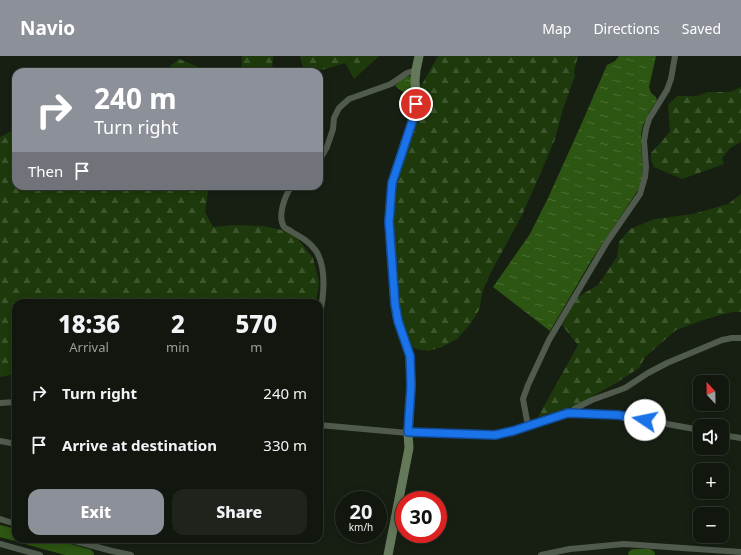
<!DOCTYPE html>
<html lang="en">
<head>
<meta charset="utf-8">
<style>
  body { margin:0; font-family:"Noto Sans",sans-serif; background:#1e241c; color:#f1f3f6; height:100vh; display:flex; flex-direction:column; font-size:15px; white-space:nowrap }
  * { box-sizing:border-box; margin:0 }
  p { font-size:13px; color:#9c9f9e }
  .icon { flex:none; width:22px; height:22px; fill:none; stroke:currentColor; stroke-width:2; stroke-linecap:round; stroke-linejoin:round }
  .map { position:relative; flex:1; overflow:hidden }
  .drawer { position:absolute; left:12px; top:243px; width:311px; height:244px; display:flex; flex-direction:column; background:#11170e; border-radius:12px; box-shadow:0 2px 10px #0003,0 0 0 1px #30362e }
  .drawer>* { flex:none }
  .hud { position:absolute; left:12px; top:12px; width:311px; height:122px; border-radius:12px; box-shadow:0 2px 10px #0003,0 0 0 1px #30362e; background:#8c9099; color:#fff; overflow:hidden }
  .needle { width:26px; rotate:338deg }
  .buttons { position:absolute; left:693px; top:319px; display:grid; gap:8px }
  .buttons a { display:grid; place-items:center; width:36px; height:36px; border-radius:8px; background:#11170e; box-shadow:0 2px 10px #0003,0 0 0 1px #30362e; font-size:20px }
  .speed { position:absolute; left:335px; top:435px; display:flex; gap:8px; font-size:20px; font-weight:700; text-align:center }
  .speed>* { display:grid; place-content:center; width:52px; height:52px; border-radius:50%; background:#11170e; box-shadow:0 2px 10px #0003,0 0 0 1px #30362e; line-height:1 }
  .speed small { font-size:10px; font-weight:400 }
  .speed .limit { border:6px solid #d22; background:#fff; color:#111 }
  .pin { position:absolute; display:grid; place-items:center; width:34px; height:34px; color:#fff; margin:-17px; border:2px solid #fff; border-radius:50%; box-shadow:0 1px 4px #0007 }
  .me { position:absolute; width:44px; margin:-22px; rotate:281deg; stroke-linejoin:round; filter:drop-shadow(0 0 3px #0008) }
  .turn { display:flex; align-items:center; gap:14px; height:84px; padding:0 16px; font-size:18px }
  .turn .icon { width:52px; height:52px; stroke-width:2.5 }
  .turn b { display:block; font-size:28px; line-height:34px }
  .then { display:flex; align-items:center; height:38px; padding:0 16px; background:#0003; gap:8px; font-size:15px }
  .eta { display:flex; justify-content:space-evenly; align-items:center; height:68px; text-align:center }
  .eta b { font-size:24px; font-weight:800; line-height:28px }
  .primary-button { display:flex; gap:8px; margin-top:auto; padding:8px 16px }
  .primary-button a { flex:1; height:46px; border-radius:12px; background:#8c9099; color:#fff; font-size:16px; font-weight:800; line-height:46px; text-align:center }
  .primary-button a+a { background:#1e241c; color:#f1f3f6 }
  ul { padding:0; list-style:none }
  li { display:flex; align-items:center; gap:12px; height:52px; padding:0 16px }
  li div { flex:1 }
  li b { display:block; font-size:15px }
  li em { font-style:normal }
  header { display:flex; align-items:center; gap:24px; box-sizing:border-box; height:56px; padding:0 20px; background:#8c9099; color:#fff }
  header strong { font-size:19px }
  nav { display:flex; gap:22px; margin-inline-start:auto; font-size:14px }
  .map>svg:first-child { display:block }
  .forest { fill:url(#forest-firs) }
  .water { fill:url(#water-ripples) }
  .lines { fill:none; stroke-linecap:round; stroke-linejoin:round }
  .river { stroke:#2d5612; stroke-width:12 }
  .street { stroke:#515b4d; stroke-width:6 }
  .secondary { stroke:#64785a; stroke-width:9 }
  .route-casing { stroke:#114b97; stroke-width:10 }
  .route { stroke:#1a73e8; stroke-width:7 }
</style>
</head>
<body>
<header>
<strong>Navio</strong>
<nav><a>Map</a><a>Directions</a><a>Saved</a></nav>
</header>
<div class="map">
<svg width="741" height="499" viewBox="0 0 741 499">
  <defs>
    <pattern id="forest-firs" width="22" height="20" patternUnits="userSpaceOnUse"><rect width="22" height="20" fill="#1e3a0c"/><path d="M5 1l3.5 6h-7zM16 11l3.5 6h-7z" fill="#3e562e"/></pattern>
    <pattern id="water-ripples" width="26" height="14" patternUnits="userSpaceOnUse"><rect width="26" height="14" fill="#2d5612"/><path d="M2 4q2-2 4 0t4 0M15 11q2-2 4 0t4 0" fill="none" stroke="#4a6e33"/></pattern>
  </defs>
  <rect width="100%" height="100%" fill="#171f13"/>
  <g class="forest">
    <path d="M242,0h32l-1,1 -1,15h-31z"/>
    <path d="M300,0h79l-25,23 -9,-16c-17,5 -24,10 -42,5z"/>
    <path d="M438,0h140l-4,15 1,5 -12,33 -8,30 -16,38 -18,40 -31,57 -7,16 -4,20 -8,13 -14,16 -15,8 -14,4 -12,-2 -7,-3 -13,-43 -5,-78 6,-44 24,-95z"/>
    <path d="M179,3l8,3 23,10h-43l3,-6z"/>
    <path d="M741,31v55l-11,6 -8,10 2,6 -42,15 -28,-12 -3,-7v-7l12,-13 7,-9 -2,-26 9,-9h20l11,-4h22z"/>
    <path d="M16,68v62h193l-4,26 8,15 22,-2 29,1 21,5 13,8 15,19 6,24 -3,21h-300v71l-16,3v-240l12,-6z"/>
    <path d="M741,138v118h-9l-23,6 -33,12 -31,27 -6,11 -23,15 -41,23 -37,11 40,-72 -16,-20 14,-27 22,-13 19,-28 2,-15 11,-13 25,-10 38,-5 35,-10z"/>
  </g>
  <g class="water">
    <path d="M619,0h37l-7,31 2,6 5,4 1,3 -7,11 -7,14 -2,9v14l2,17 -1,13 -4,12 -47,71 -41,70 -57,-44 37,-53 18,-36 33,-73 26,-60 8,-4z"/>
    <path d="M413,19l-1,24 -17,-13 8,-8z"/>
  </g>
  <g class="lines">
    <g class="river">
      <path d="M0,475l16,4"/>
      <path d="M29,483l59,16"/>
      <path d="M634,499h15"/>
    </g>
    <g class="street">
      <path d="M319,105l8,-14 6,-18 1,-11 5,-10 10,-9 42,-15 16,-11 9,-3"/>
      <path d="M292,130c-7,9 -15,30 -8,41 2,2 6,3 8,5 9,5 18,10 24,19 11,17 8,47 3,66"/>
      <path d="M0,347l16,-1"/>
      <path d="M569,357l7,-5 16,-8 33,-12 23,-15 19,-10 55,-23 10,-2h9"/>
      <path d="M319,369l89,8 87,2 18,-4 15,-5 41,-13 49,2 82,15"/>
      <path d="M528,370l-5,-27 5,-14 21,-45 58,-98 33,-48 5,-17 1,-10 -2,-26 2,-12 3,-10 18,-29 4,-11 4,-23"/>
      <path d="M722,379l19,3"/>
      <path d="M0,385l16,3"/>
      <path d="M0,463l16,5"/>
      <path d="M67,483l45,12 19,4"/>
      <path d="M0,488l40,11"/>
      <path d="M541,499l29,-6 54,-5 117,8"/>
    </g>
    <path class="secondary" d="M388,499l21,-107 -1,-15 3,-47 -1,-30 -12,-35 -3,-17 -6,-82 3,-39 23,-70 1,-19 -1,-13 1,-11 3,-14"/>
  </g>
  <g class="lines">
    <g class="route-casing">
      <path id="route" d="M416,48l-1,9 -23,70 -3,39 6,82 3,17 12,35 1,30 -3,46 87,3 18,-4 15,-5 40,-13 50,2 27,5"/>
    </g>
    <use href="#route" class="route"/>
  </g>
</svg>
<div class="buttons">
<a><svg class="needle" viewBox="-14 -14 28 28"><path d="M0-13l5 13h-10z" fill="#e53935"/><path d="M0 13l5-13h-10z" fill="#9c9f9e"/></svg></a>
<a><svg class="icon" aria-label="sound" viewBox="0 0 24 24"><path d="M4 9h4l5-4v14l-5-4H4zM17 9q2 3 0 6"/></svg></a>
<a>+</a>
<a>−</a>
</div>
<div class="speed"><div>20<small>km/h</small></div><div class="limit">30</div></div>
<div class="pin" style="left:416px;top:48px;background:#d93025"><svg class="icon" aria-label="arrive" viewBox="0 0 24 24"><path d="M6 21V4h12l-3 4 3 4H6"/></svg></div>
<svg class="me" style="left:645px;top:364px" viewBox="-20 -20 40 40"><circle r="19" fill="#fff"/><path d="M0-13L10 11 0 6-10 11z" fill="#1a73e8"/></svg>
<div class="hud">
<div class="turn"><svg class="icon" aria-label="right" viewBox="0 0 24 24"><path d="M7 20v-9h11M14 6l5 5-5 5"/></svg><div><b>240 m</b>Turn right</div></div>
<div class="then">Then<svg class="icon" aria-label="arrive" viewBox="0 0 24 24"><path d="M6 21V4h12l-3 4 3 4H6"/></svg></div>
</div>
<section class="drawer">
<div class="eta">
<div><b>18:36</b><p>Arrival</p></div>
<div><b>2</b><p>min</p></div>
<div><b>570</b><p>m</p></div>
</div>
<ul>
<li><svg class="icon" aria-label="right" viewBox="0 0 24 24"><path d="M7 20v-9h11M14 6l5 5-5 5"/></svg><div><b>Turn right</b></div><em>240 m</em></li>
<li><svg class="icon" aria-label="arrive" viewBox="0 0 24 24"><path d="M6 21V4h12l-3 4 3 4H6"/></svg><div><b>Arrive at destination</b></div><em>330 m</em></li>
</ul>
<div class="primary-button"><a>Exit</a><a>Share</a></div>
</section>
</div>
</body>
</html>
